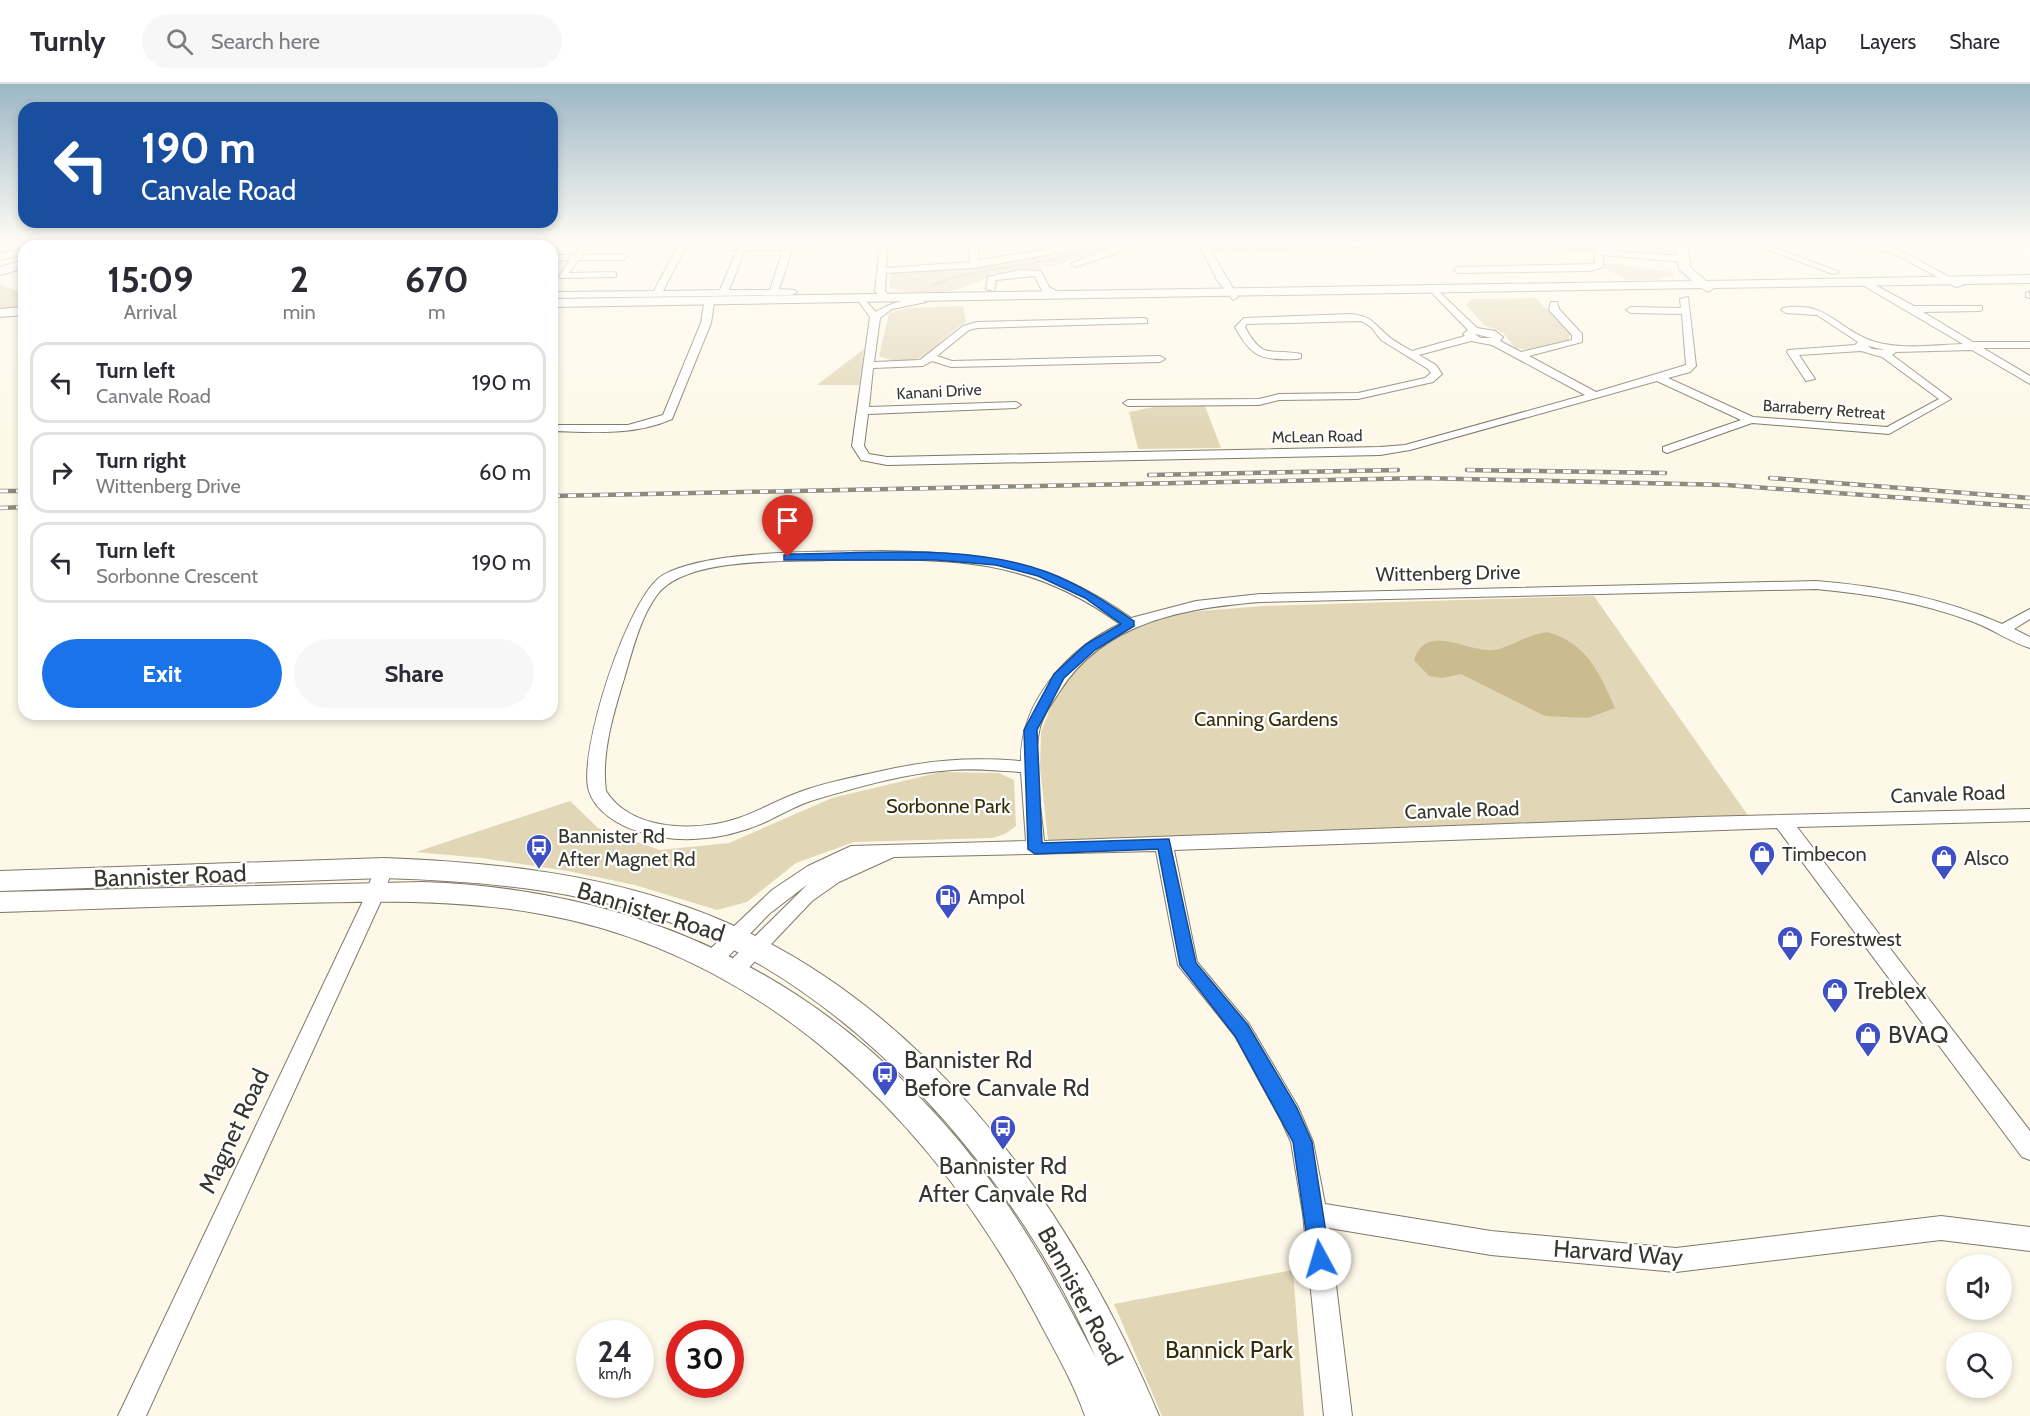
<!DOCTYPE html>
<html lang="en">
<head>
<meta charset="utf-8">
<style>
  body { margin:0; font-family:Cabin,sans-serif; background:#f7f7f7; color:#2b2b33; height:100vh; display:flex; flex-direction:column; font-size:22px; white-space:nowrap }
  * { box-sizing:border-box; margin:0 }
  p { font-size:20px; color:#7c7c81 }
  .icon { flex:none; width:33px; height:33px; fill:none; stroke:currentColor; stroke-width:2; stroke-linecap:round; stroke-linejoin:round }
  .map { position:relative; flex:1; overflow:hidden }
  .side { position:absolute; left:18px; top:156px; width:540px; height:480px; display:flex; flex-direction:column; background:#fff; border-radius:18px; box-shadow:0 3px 9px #0003 }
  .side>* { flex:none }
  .top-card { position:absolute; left:18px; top:18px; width:540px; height:126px; border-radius:18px; box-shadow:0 3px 9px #0003; background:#1a4fa0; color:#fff; overflow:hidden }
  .buttons { position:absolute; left:1946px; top:1170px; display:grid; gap:12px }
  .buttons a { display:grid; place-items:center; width:66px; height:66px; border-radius:50%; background:#fff; box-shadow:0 3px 9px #0003; font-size:30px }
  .speed { position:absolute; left:576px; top:1236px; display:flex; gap:12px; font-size:30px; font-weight:700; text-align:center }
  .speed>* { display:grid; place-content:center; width:78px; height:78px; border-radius:50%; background:#fff; box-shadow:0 3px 9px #0003; line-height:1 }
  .speed small { font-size:15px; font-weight:400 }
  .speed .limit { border:9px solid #d22; background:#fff; color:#111 }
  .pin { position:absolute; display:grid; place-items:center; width:51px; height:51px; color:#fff; margin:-62px -26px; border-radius:50% 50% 50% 0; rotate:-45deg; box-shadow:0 0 6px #0007 }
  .pin .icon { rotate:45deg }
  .me { position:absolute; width:66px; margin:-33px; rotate:354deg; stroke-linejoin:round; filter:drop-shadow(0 0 4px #0008) }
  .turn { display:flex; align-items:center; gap:21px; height:126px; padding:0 24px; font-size:27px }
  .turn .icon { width:78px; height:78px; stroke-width:2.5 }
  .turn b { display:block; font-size:42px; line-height:51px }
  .eta { display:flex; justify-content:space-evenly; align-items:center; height:102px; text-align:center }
  .eta b { font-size:36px; font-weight:800; line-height:42px }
  .action { display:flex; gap:12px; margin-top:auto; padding:12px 24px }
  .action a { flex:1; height:69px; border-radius:36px; background:#1a73e8; color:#fff; font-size:24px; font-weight:800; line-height:69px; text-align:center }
  .action a+a { background:#f7f7f7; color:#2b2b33 }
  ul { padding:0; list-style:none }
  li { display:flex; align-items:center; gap:18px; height:81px; margin:0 12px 9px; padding:0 12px; border:3px solid #e1e1e2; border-radius:18px }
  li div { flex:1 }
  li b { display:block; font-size:22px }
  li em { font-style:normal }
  header { display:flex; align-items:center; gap:36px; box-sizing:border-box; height:84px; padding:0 30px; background:#fff; border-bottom:2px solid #e1e1e2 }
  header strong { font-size:28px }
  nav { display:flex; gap:33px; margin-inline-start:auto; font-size:21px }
  .search { width:420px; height:54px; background:#f7f7f7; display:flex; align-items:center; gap:15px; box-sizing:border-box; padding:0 21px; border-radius:33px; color:#7c7c81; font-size:22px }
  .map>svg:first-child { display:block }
  .green { fill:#e1d6b6 }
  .water { fill:#cbbc90 }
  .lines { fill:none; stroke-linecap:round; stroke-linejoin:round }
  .stream { stroke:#cbbc90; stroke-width:2 }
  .minor-casing { stroke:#7e796a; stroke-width:2 }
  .major-casing { stroke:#7e796a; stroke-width:2 }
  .minor { fill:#fff; fill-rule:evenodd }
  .major { fill:#fff; fill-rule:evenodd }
  .rail-casing { stroke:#8e8a80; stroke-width:4.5 }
  .rail { stroke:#fff; stroke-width:3; stroke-dasharray:8; stroke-linecap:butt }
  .route { fill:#1a73e8; stroke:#114b97; stroke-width:1.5 }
  .labels { text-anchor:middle; stroke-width:4.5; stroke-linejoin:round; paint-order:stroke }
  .far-street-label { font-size:16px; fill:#383630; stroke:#fff }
  .street-label { font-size:20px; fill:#383630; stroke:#fff }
  .park-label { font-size:20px; fill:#382c07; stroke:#fff }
  .poi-label { font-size:20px; fill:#383630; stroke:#fff; text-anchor:start }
  .near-street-label { font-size:24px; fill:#383630; stroke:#fff }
  .near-poi-label { font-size:24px; fill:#383630; stroke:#fff; text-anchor:start }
  .near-park-label { font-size:24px; fill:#382c07; stroke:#fff }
</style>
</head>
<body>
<header>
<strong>Turnly</strong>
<div class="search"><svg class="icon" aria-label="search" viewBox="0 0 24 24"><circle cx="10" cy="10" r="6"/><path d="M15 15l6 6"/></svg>Search here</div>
<nav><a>Map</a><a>Layers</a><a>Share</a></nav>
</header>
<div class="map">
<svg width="2030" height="1332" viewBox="0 0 2030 1332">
  <rect width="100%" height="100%" fill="#fef8e8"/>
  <g class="green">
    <path d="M1093,160h17c-36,22 -81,24 -121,34 -12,3 -24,10 -35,12 -19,4 -47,4 -65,-3l2,-12 6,-3 56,-3 133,-22z"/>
    <path d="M1607,160h68v9l-7,1z"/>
    <path d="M1600,178l73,10 1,3 -19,5h-30l-25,-15z"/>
    <path d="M0,200l24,10v13l-24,2z"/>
    <path d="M1536,214l34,35 -1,7 -40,10 -14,-2 -12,-15 -19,-8 -18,-20 6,-6z"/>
    <path d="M963,222l3,16c-33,18 -39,53 -87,34l10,-43 19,-5z"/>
    <path d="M864,265l-5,36h-42z"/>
    <path d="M1205,322l16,42 -83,1 -9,-37 25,-5z"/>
    <path d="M1594,512l155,221 -701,23 -8,-72 1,-36 21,-54 43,-37 60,-25 35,-5 64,-5z"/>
    <path d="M941,688l58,1 15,7 2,46 -11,8 -13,4 -138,4 -58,21 -49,39 -30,8 -82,-25 -67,-14 -86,-13 -66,-6 154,-51 28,27 62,22 69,-7 103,-45z"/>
    <path d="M1293,1186l11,146h-142l-48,-112z"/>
  </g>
  <path class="water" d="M1547,548c40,11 52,40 68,76l-27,10 -43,-2 -84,-42 -19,4 -13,-2 -15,-16c14,-41 56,-3 85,-11 17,-5 28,-14 48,-17z"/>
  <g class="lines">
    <path class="stream" d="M933,201l25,-9 107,-19 35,-13"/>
    <g class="minor-casing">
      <g id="minor">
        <path d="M582,160h8l-8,11 41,-1 4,3 -4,3h-44l-10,13 44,-1 3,1v4l-56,1 -1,-2 11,-16 -18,1v-6h22z"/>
        <path d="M679,160h8l-24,47 57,-1 17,-40h-13v-4l78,-2 4,3 -14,3 -13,39 16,1 2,2 -5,3 -240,3v-6l102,-1zM745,166h38l-13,40h-41z"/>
        <path d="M880,160h8l-2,24 84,-6 -1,-18h8l2,16 69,-11 2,-5h8l1,4 -8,6 -76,14 -89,5 -1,18 5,6 -5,3 -10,-8z"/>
        <path d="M1118,160h10l-16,11 -37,12 -4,-3z"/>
        <path d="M1199,160h169l-4,3 -154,2 28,48 -5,3 -16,-20z"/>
        <path d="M1544,160h59l12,7 68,5 4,3 -4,3 -80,-7v12l-13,4 -132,2 -4,-3 4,-3 137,-3 -1,-13 -4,-2 -42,-2z"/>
        <path d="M1752,160h12l76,28 -7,2z"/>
        <path d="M1869,160h17l10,4 68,37 -8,2 -65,-35 -23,-4z"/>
        <path d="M24,164v6l-24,6v-6z"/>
        <path d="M1019,186l22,1 8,16 13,7 -5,3 -15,-6 -7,-15 -39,4 -2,11 -8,-2 2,-12z"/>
        <path d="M1862,194l52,28h68v4l-3,1 -56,1 50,30h57v6h-47l47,28v8l-58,-34 -76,2 -4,3 59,44 -62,35 -137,-11 -85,30 -4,-2v-4l78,-27 -84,-39 -247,69 -30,5 -493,10 -26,-5 -9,-14 18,-129 -11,-15 5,-3 12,13c11,-8 38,-17 50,-10l-34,7 -12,9 -6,44 46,-2 43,-34 14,-4 167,-4 3,1v4l-170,5 -8,2 -32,26 15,5 208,-5 5,3 -5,3 -209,5 -19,-6 -9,5 -50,2 -4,39 147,-5 5,3 -5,3 -148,6 -4,32 5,8 18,3 493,-10 25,-2 180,-50 -93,-50 -21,-4 -52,14 17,10 6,9 -9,8 -75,17 -79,1 -20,5 -131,1 -5,-3 5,-3 131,-1 20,-5 79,-1 67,-15 6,-5 -3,-4 -47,-29 -10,-13 -10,-6 -114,3 -2,3c18,34 25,21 56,27v4l-4,1c-34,1 -45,0 -62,-32l9,-9 107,-4c22,3 21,8 36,21 7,7 17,11 25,16l53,-15 -2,-2 5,-4 -39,-40v-4l3,-1 45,43 18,3 8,6 -3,4 21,11 51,-12v-5l-23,-25 2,-8h6l2,7 23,25v8l-53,14 67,36 90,-27 -4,-51 -51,-1 -5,-3 5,-3 50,1 -1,-9 8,-2 8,69 -6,6 -22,6 85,39 134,10 52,-28 -57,-42 -21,-6 -62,4 16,24 -9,2 -19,-29 1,-2 67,-5 3,-3 -41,-27 -31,-2 -5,-3 2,-2c43,-7 51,17 84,31 28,12 65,6 96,5l-104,-61 -1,-2zM1475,250l17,4h-12zM1868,262l17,4 -13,-1z"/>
        <path d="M2029,208l1,6 -4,-1v-4z"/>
        <path d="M705,213l9,6 -3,20 -39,96c-38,17 -79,13 -120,12v-6h76l35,-10 38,-92 3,-19 -4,-4z"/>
        <path d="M24,267v7l-5,-1v-4z"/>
        <path d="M881,467c99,2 167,7 250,67l65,-17 64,-7 556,-13c65,5 127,17 186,43l28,-15v10l-16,10 16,8v11c-20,-6 -39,-20 -59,-27 -51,-19 -102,-27 -155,-32l-556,13c-76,6 -156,20 -200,89 -8,12 -19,27 -21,41 -7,35 2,73 5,109l656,-24 330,-8v12l-233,6 233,304v29l-8,-3 -245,-329 -603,22 23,112 52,62 49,83 15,35 12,62 166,27 185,17 265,-32 89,11v24l-89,-11 -265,32 -185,-17 -162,-27 23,188h-28l-21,-202 -12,-72 -10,-22 -46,-84 -57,-71 -22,-114 -262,6 -55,25 -27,19 -70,74 -7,2 -7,-2 -3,-6 3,-6 80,-79 -39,30 -48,50 -7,2 -7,-2 -3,-6 3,-6 65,-62 36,-24 43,-20 175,-5 -5,-69c-23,-1 -46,-4 -69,-2 -45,3 -91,16 -135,29 -19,5 -36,16 -54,24 -39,17 -86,22 -126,8 -19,-6 -42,-20 -48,-40 -12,-36 39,-196 74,-216 46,-26 163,-23 218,-24zM827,476c114,-1 197,-7 293,64 -51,24 -100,77 -99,137 -54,-4 -92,-1 -144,11 -27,6 -54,11 -80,21 -19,7 -38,18 -58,25 -41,14 -107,14 -133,-27 -5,-37 7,-76 18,-112 8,-27 16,-61 33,-84 28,-38 127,-33 170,-35z"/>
        <path d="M384,777l7,2 2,5 -12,33 -235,515h-28l245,-515 12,-33 2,-5z"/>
      </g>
    </g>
    <g class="major-casing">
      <g id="major">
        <path d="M1675,160h12l4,24 15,13 324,-6v8l-316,5 -6,4 -7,-4 -1149,19v-8l1140,-18 -13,-12z"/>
        <path d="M24,176v8l-24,7v-8z"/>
        <path d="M24,223v8l-24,2v-8z"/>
        <path d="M384,774c103,4 206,14 303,49 228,80 382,294 472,509h-74c-12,-35 -32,-68 -49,-101 -104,-195 -271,-361 -495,-401 -81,-15 -162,-13 -244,-11 -99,2 -198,6 -297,9v-20l423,-10c236,8 425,108 566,297 42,56 75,118 107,179 -77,-178 -239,-370 -427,-436 -91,-33 -189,-41 -285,-44l-384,13v-20z"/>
      </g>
    </g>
    <use href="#minor" class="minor"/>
    <use href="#major" class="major"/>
    <g class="rail-casing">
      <g id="rail">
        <path d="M1467,386l198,3"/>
        <path d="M1149,391l249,-5"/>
        <path d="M1770,394l260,20"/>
        <path d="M0,407h24"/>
        <path d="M552,412l870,-18 304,7 304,22"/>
        <path d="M0,424l24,-1"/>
      </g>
    </g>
    <use href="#rail" class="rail"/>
  </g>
  <linearGradient id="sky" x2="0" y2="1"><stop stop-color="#9cb7c5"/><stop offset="0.46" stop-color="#fffcf5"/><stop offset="1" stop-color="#fffcf5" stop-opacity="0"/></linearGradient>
  <rect width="2030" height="346" fill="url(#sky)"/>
  <path class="route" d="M788,470c82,0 181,-11 259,18 32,12 59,30 87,49v5l-39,24 -31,28 -27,52 5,113 127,-4 27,124 52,62 49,83 15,34 18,117 -3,7 -7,3 -7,-3 -3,-7 -17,-117 -58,-106 -55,-71 -22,-116 -123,5 -7,-5 -4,-119 30,-56 32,-30 35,-20 -36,-26 -47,-22 -42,-11 -60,-5h-152v-5z"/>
  <defs>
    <g id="bus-pin" transform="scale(1.35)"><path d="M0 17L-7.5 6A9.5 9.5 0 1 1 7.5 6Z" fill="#3e50c4" stroke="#fff"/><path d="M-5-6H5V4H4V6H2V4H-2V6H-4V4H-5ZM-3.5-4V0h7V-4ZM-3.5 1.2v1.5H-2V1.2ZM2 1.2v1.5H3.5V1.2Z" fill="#fff"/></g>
    <g id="shop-pin" transform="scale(1.35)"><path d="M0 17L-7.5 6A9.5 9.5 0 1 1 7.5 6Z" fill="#3e50c4" stroke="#fff"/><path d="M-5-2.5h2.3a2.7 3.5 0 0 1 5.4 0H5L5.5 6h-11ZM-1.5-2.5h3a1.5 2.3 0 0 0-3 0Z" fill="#fff"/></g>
    <g id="fuel-pin" transform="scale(1.35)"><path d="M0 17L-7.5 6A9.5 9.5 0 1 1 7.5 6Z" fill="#3e50c4" stroke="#fff"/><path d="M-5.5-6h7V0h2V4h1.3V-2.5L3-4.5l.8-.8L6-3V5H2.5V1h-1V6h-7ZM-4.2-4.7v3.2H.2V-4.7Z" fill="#fff"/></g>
  </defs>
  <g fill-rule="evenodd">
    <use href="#bus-pin" x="539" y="763"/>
    <use href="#shop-pin" x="1762" y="770"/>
    <use href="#shop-pin" x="1944" y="774"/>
    <use href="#fuel-pin" x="948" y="813"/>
    <use href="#shop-pin" x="1790" y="855"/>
    <use href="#shop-pin" x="1835" y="907"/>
    <use href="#shop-pin" x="1868" y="951"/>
    <use href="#bus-pin" x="885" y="990"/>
    <use href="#bus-pin" x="1003" y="1044"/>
  </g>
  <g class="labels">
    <g class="far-street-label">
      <text transform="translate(939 307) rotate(-3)" y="6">Kanani Drive</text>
      <text transform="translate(1824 325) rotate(4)" y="6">Barraberry Retreat</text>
      <text transform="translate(1317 352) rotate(-1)" y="6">McLean Road</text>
    </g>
    <g class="street-label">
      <text transform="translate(1448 489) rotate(-1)" y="7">Wittenberg Drive</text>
      <text transform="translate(1948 710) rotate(-2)" y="7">Canvale Road</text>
      <text transform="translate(1462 726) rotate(-2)" y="7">Canvale Road</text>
    </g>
    <g class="park-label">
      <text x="1266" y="642">Canning Gardens</text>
      <text x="948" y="729">Sorbonne Park</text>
    </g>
    <g class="poi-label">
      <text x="558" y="759">Bannister Rd<tspan x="558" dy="23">After Magnet Rd</tspan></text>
      <text x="1782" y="777">Timbecon</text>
      <text x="1964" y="781">Alsco</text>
      <text x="968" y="820">Ampol</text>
      <text x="1810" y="862">Forestwest</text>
    </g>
    <g class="near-street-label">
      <text transform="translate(170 792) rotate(-2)" y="8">Bannister Road</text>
      <text transform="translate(651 828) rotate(17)" y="8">Bannister Road</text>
      <text transform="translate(234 1047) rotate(-65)" y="8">Magnet Road</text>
      <text transform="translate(1618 1169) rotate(4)" y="8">Harvard Way</text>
      <text transform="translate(1080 1212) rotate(62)" y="8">Bannister Road</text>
    </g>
    <g class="near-poi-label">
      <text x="1854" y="915">Treblex</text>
      <text x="1888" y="959">BVAQ</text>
      <text x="904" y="984">Bannister Rd<tspan x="904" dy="28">Before Canvale Rd</tspan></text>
      <text x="1003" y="1090" text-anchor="middle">Bannister Rd<tspan x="1003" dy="28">After Canvale Rd</tspan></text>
    </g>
    <g class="near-park-label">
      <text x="1229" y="1274">Bannick Park</text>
    </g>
  </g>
</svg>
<div class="buttons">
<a><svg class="icon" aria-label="sound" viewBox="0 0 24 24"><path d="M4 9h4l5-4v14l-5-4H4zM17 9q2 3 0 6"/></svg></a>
<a><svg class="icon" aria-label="search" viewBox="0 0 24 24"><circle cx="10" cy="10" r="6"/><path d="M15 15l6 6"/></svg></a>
</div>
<div class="speed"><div>24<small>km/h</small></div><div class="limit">30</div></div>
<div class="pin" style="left:788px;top:473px;background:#d93025"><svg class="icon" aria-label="arrive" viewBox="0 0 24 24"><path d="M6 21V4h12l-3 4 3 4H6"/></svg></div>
<svg class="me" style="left:1320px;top:1175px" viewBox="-20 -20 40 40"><circle r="19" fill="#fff"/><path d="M0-13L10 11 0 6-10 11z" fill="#1a73e8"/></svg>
<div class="top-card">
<div class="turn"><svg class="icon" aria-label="left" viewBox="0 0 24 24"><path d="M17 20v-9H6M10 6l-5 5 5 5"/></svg><div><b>190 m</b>Canvale Road</div></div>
</div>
<section class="side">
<div class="eta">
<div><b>15:09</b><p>Arrival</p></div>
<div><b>2</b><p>min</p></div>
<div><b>670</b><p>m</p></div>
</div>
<ul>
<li><svg class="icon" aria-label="left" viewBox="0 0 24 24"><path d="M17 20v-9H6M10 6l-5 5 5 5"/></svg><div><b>Turn left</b><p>Canvale Road</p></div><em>190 m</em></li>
<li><svg class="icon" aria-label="right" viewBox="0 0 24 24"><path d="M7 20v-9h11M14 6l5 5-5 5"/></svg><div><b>Turn right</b><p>Wittenberg Drive</p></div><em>60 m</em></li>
<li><svg class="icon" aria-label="left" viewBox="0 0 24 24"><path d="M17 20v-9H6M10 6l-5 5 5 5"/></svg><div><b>Turn left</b><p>Sorbonne Crescent</p></div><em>190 m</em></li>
</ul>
<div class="action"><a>Exit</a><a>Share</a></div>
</section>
</div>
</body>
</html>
